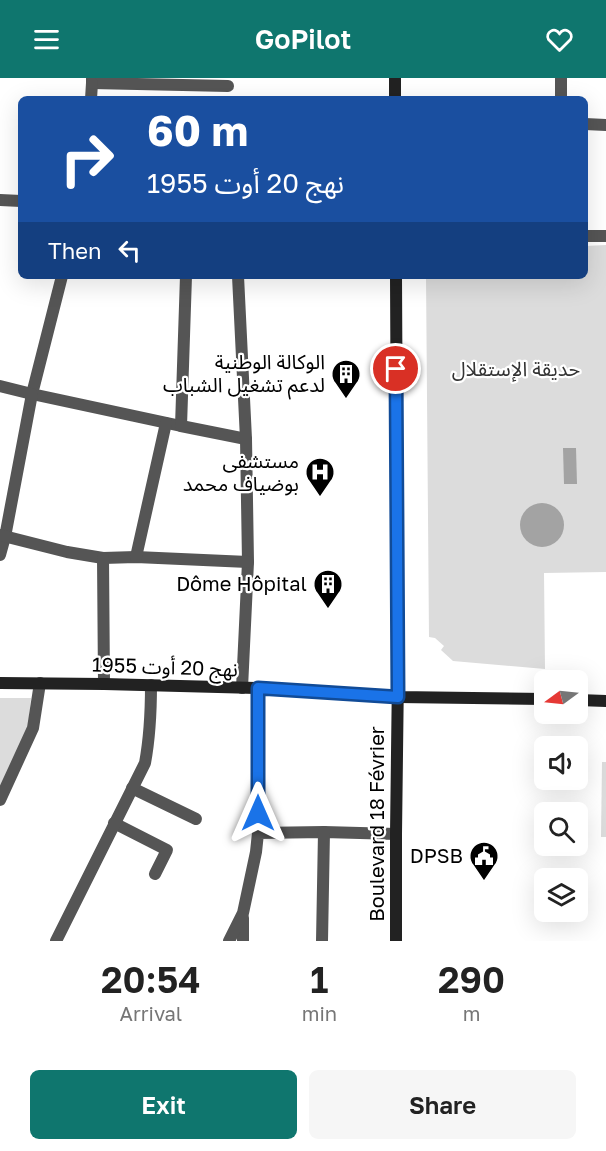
<!DOCTYPE html>
<html lang="en">
<head>
<meta charset="utf-8">
<style>
  body { margin:0; font-family:"Golos Text","Noto Sans Arabic",sans-serif; background:#f6f6f6; color:#222; height:100vh; display:flex; flex-direction:column; font-size:22px; white-space:nowrap }
  * { box-sizing:border-box; margin:0 }
  p { font-size:20px; color:#767676 }
  .icon { flex:none; width:33px; height:33px; fill:none; stroke:currentColor; stroke-width:2; stroke-linecap:round; stroke-linejoin:round }
  .map { position:relative; height:863px; overflow:hidden }
  .panel { display:flex; flex-direction:column; background:#fff; flex:1 }
  .panel>* { flex:none }
  .banner { position:absolute; left:18px; top:18px; width:570px; height:183px; border-radius:9px; box-shadow:0 6px 24px #0002; background:#1a4fa0; color:#fff; overflow:hidden }
  .needle { width:39px; rotate:255deg }
  .fabs { position:absolute; left:534px; top:592px; display:grid; gap:12px }
  .fabs a { display:grid; place-items:center; width:54px; height:54px; border-radius:9px; background:#fff; box-shadow:0 6px 24px #0002; font-size:30px }
  .pin { position:absolute; display:grid; place-items:center; width:51px; height:51px; color:#fff; margin:-26px; border:3px solid #fff; border-radius:50%; box-shadow:0 2px 6px #0007 }
  .me { position:absolute; width:66px; margin:-33px; rotate:0deg; stroke-linejoin:round; filter:drop-shadow(0 0 4px #0008) }
  .turn { display:flex; align-items:center; gap:21px; height:126px; padding:0 30px; font-size:27px }
  .turn .icon { width:78px; height:78px; stroke-width:2.5 }
  .turn b { display:block; font-size:42px; line-height:51px }
  .then { display:flex; align-items:center; height:57px; padding:0 30px; background:#0003; gap:12px; font-size:22px }
  .eta { display:flex; justify-content:space-evenly; align-items:center; height:102px; text-align:center }
  .eta b { font-size:36px; font-weight:600; line-height:42px }
  .primary-button { display:flex; gap:12px; margin-top:auto; padding:12px 30px }
  .primary-button a { flex:1; height:69px; border-radius:9px; background:#0f766e; color:#fff; font-size:24px; font-weight:600; line-height:69px; text-align:center }
  .primary-button a+a { background:#f6f6f6; color:#222 }
  header { display:flex; justify-content:space-between; align-items:center; height:78px; padding:0 30px; background:#0f766e; color:#fff; font-size:27px; font-weight:600 }
  .map>svg:first-child { display:block }
  .green { fill:#dcdcdc }
  .water { fill:#a3a3a3 }
  .lines { fill:none; stroke-linecap:round; stroke-linejoin:round }
  .minor { stroke:#555; stroke-width:12 }
  .secondary { stroke:#222; stroke-width:12 }
  .route-casing { stroke:#114b97; stroke-width:15 }
  .route { stroke:#1a73e8; stroke-width:10 }
  .labels { text-anchor:middle; stroke-width:4.5; stroke-linejoin:round; paint-order:stroke }
  .poi-label { font-size:20px; fill:#000; stroke:#fff; text-anchor:end }
  .park-label { font-size:20px; fill:#333; stroke:#fff }
  .street-label { font-size:20px; fill:#000; stroke:#fff }
</style>
</head>
<body>
<header><svg class="icon" aria-label="menu" viewBox="0 0 24 24"><path d="M4 6h16M4 12h16M4 18h16"/></svg>GoPilot<svg class="icon" aria-label="heart" viewBox="0 0 24 24"><path d="M12 20l-8-8c-3-5 5-10 8-4 3-6 11-1 8 4z"/></svg></header>
<div class="map">
<svg width="606" height="863" viewBox="0 0 606 863">
  <rect width="100%" height="100%" fill="#fff"/>
  <g class="green">
    <path d="M606,167v327l-62,1 1,96 -92,-8 -12,-11 3,-4 -9,-8 -6,-1 -3,-361h159v-30z"/>
    <path d="M0,620h31l-3,29 -28,62z"/>
    <path d="M602,684h4v75h-5z"/>
  </g>
  <g class="water">
    <path d="M563,370h13l1,36h-13z"/>
    <circle cx="542" cy="447" r="22"/>
  </g>
  <g class="lines">
    <g class="minor">
      <path d="M92,0v5l136,3"/>
      <path d="M91,21l1,-16"/>
      <path d="M561,21v-21"/>
      <path d="M585,46l21,1"/>
      <path d="M0,122l21,1"/>
      <path d="M585,158h21"/>
      <path d="M62,198l-30,118 149,32"/>
      <path d="M186,198l-5,150 65,13"/>
      <path d="M238,198l8,163 2,123 -6,126"/>
      <path d="M0,308l32,8 -27,143 -5,18"/>
      <path d="M0,457l67,17 36,6 33,-1 112,5"/>
      <path d="M136,479l30,-134"/>
      <path d="M103,480l1,126"/>
      <path d="M258,610v145"/>
      <path d="M132,710l64,31"/>
      <path d="M0,722l33,-72 7,-45"/>
      <path d="M114,745l53,27 -12,24"/>
      <path d="M243,840v23"/>
      <path d="M56,863l89,-178c5,-27 6,-51 6,-78"/>
      <path d="M229,863l14,-28 13,-61 2,-19 66,-1 72,2"/>
      <path d="M322,863l2,-109"/>
    </g>
    <g class="secondary">
      <path d="M395,0v21"/>
      <path d="M396,198l2,398 -2,160v107"/>
      <path d="M0,605l104,1 154,4 140,9 146,2"/>
      <path d="M578,622l28,1"/>
    </g>
  </g>
  <g class="lines">
    <g class="route-casing">
      <path id="route" d="M258,735v-125l140,9 -2,-328"/>
    </g>
    <use href="#route" class="route"/>
  </g>
  <defs>
    <g id="building-pin" transform="scale(1.5)"><path d="M0 17L-7.5 6A9.5 9.5 0 1 1 7.5 6Z" fill="#000" stroke="#fff"/><path d="M-4-6H4V6H1V3H-1V6H-4ZM-2.5-4.3h1.7v1.8h-1.7ZM.8-4.3h1.7v1.8H.8ZM-2.5-1h1.7V.8h-1.7ZM.8-1h1.7V.8H.8Z" fill="#fff"/></g>
    <g id="hospital-pin" transform="scale(1.5)"><path d="M0 17L-7.5 6A9.5 9.5 0 1 1 7.5 6Z" fill="#000" stroke="#fff"/><path d="M-5-5h3v3.5h4V-5h3V5h-3V1.5h-4V5h-3Z" fill="#fff"/></g>
    <g id="civic-pin" transform="scale(1.5)"><path d="M0 17L-7.5 6A9.5 9.5 0 1 1 7.5 6Z" fill="#000" stroke="#fff"/><path d="M-.6-6.5H3V-4.5H.6V-3L4-1V1h2V6H-6V1h2V-1L-.6-3ZM-1.2 2.5V6h2.4V2.5Z" fill="#fff"/></g>
  </defs>
  <g fill-rule="evenodd">
    <use href="#building-pin" x="346" y="296"/>
    <use href="#hospital-pin" x="320" y="394"/>
    <use href="#building-pin" x="328" y="506"/>
    <use href="#civic-pin" x="484" y="778"/>
  </g>
  <g class="labels">
    <g class="poi-label">
      <text x="325" y="291">الوكالة الوطنية<tspan x="325" dy="23">لدعم تشغيل الشباب</tspan></text>
      <text x="299" y="390">مستشفى<tspan x="299" dy="23">بوضياف محمد</tspan></text>
      <text x="307" y="513">Dôme Hôpital</text>
      <text x="463" y="785">DPSB</text>
    </g>
    <g class="park-label">
      <text x="516" y="298">حديقة الإستقلال</text>
    </g>
    <g class="street-label">
      <text transform="translate(165 589) rotate(2)" y="7">نهج 20 أوت 1955</text>
      <text transform="translate(377 746) rotate(-90)" y="7">Boulevard 18 Février</text>
    </g>
  </g>
</svg>
<div class="fabs">
<a><svg class="needle" viewBox="-14 -14 28 28"><path d="M0-13l5 13h-10z" fill="#e53935"/><path d="M0 13l5-13h-10z" fill="#767676"/></svg></a>
<a><svg class="icon" aria-label="sound" viewBox="0 0 24 24"><path d="M4 9h4l5-4v14l-5-4H4zM17 9q2 3 0 6"/></svg></a>
<a><svg class="icon" aria-label="search" viewBox="0 0 24 24"><circle cx="10" cy="10" r="6"/><path d="M15 15l6 6"/></svg></a>
<a><svg class="icon" aria-label="layers" viewBox="0 0 24 24"><path d="M12 4l9 5-9 5-9-5zM3 14l9 5 9-5"/></svg></a>
</div>
<div class="pin" style="left:396px;top:291px;background:#d93025"><svg class="icon" aria-label="arrive" viewBox="0 0 24 24"><path d="M6 21V4h12l-3 4 3 4H6"/></svg></div>
<svg class="me" style="left:258px;top:735px" viewBox="-20 -20 40 40"><path d="M0-17L14 15 0 8-14 15z" fill="#1a73e8" stroke="#fff" stroke-width="4"/></svg>
<div class="banner">
<div class="turn"><svg class="icon" aria-label="right" viewBox="0 0 24 24"><path d="M7 20v-9h11M14 6l5 5-5 5"/></svg><div><b>60 m</b>نهج 20 أوت 1955</div></div>
<div class="then">Then<svg class="icon" aria-label="left" viewBox="0 0 24 24"><path d="M17 20v-9H6M10 6l-5 5 5 5"/></svg></div>
</div>
</div>
<section class="panel">
<div class="eta">
<div><b>20:54</b><p>Arrival</p></div>
<div><b>1</b><p>min</p></div>
<div><b>290</b><p>m</p></div>
</div>
<div class="primary-button"><a>Exit</a><a>Share</a></div>
</section>
</body>
</html>
